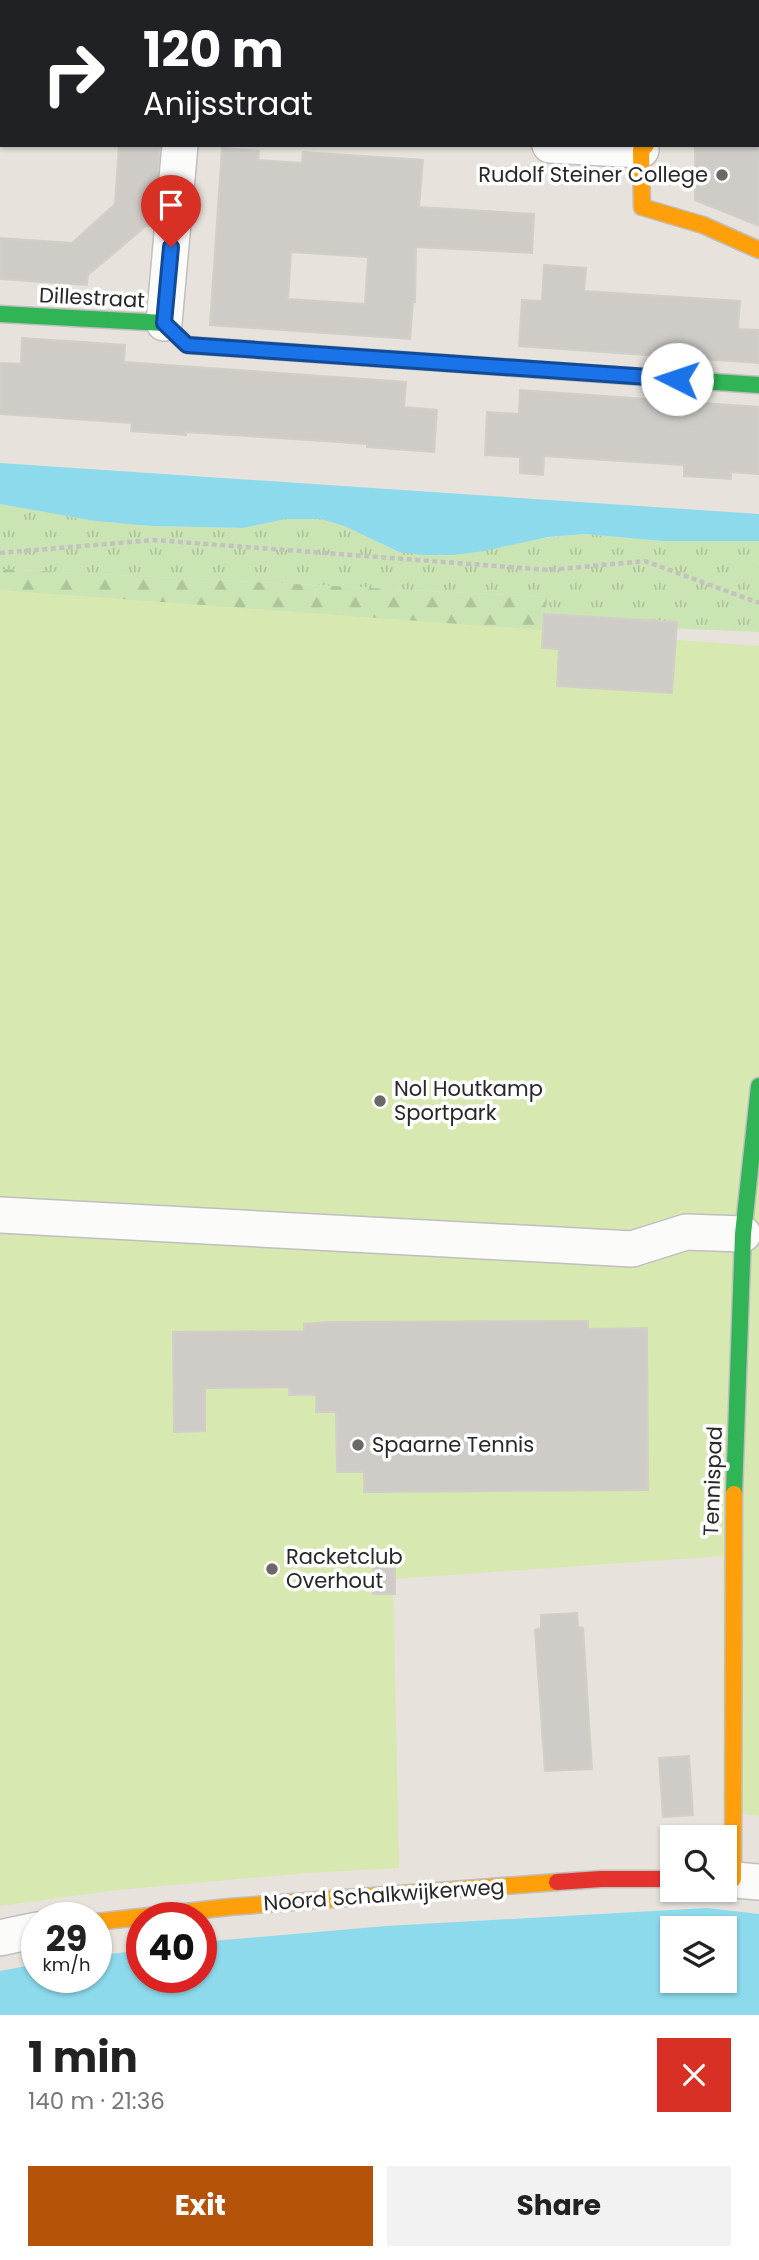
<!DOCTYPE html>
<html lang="en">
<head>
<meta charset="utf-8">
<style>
  body { margin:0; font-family:Poppins,sans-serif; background:#f2f2f2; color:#222; height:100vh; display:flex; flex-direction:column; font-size:26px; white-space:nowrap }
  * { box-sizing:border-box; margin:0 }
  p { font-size:23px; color:#767676 }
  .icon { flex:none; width:38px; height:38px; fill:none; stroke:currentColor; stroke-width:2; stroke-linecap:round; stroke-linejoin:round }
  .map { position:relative; height:2015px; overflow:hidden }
  .side { display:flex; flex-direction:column; background:#fff; flex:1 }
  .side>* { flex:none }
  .banner { position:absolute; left:0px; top:0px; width:760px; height:147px; box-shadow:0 2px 5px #0004; background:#202124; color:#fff; overflow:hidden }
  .tools { position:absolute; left:660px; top:1825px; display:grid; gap:14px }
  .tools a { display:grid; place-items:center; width:77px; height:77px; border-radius:0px; background:#fff; box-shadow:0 2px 5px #0004; font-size:35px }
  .speed { position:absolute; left:21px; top:1902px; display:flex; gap:14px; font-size:35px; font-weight:700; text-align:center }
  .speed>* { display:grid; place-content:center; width:91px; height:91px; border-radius:50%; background:#fff; box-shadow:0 2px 5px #0004; line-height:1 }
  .speed small { font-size:18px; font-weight:400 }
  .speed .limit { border:10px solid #d22; background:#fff; color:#111 }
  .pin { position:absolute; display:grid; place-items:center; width:60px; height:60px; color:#fff; margin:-72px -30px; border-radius:50% 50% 50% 0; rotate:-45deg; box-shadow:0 0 7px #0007 }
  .pin .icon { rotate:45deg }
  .me { position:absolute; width:77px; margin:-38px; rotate:274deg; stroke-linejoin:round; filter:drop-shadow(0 0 5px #0008) }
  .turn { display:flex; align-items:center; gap:24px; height:147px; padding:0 28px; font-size:32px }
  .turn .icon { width:91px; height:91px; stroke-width:2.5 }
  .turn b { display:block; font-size:49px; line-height:60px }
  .round { display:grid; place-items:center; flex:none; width:74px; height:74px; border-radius:0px; background:#f2f2f2 }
  .summary { display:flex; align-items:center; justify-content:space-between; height:119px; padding:0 28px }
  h1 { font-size:42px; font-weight:700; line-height:52px }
  .cta { display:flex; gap:14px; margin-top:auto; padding:14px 28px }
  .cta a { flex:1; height:80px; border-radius:0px; background:#b45309; color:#fff; font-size:28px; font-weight:700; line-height:80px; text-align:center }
  .cta a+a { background:#f2f2f2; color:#222 }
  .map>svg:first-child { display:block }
  .grass { fill:url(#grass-tufts) }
  .forest { fill:url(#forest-firs) }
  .pitch { fill:#d8e8b1 }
  .water { fill:#8ddaec; fill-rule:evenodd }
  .building { fill:#cfccc8; stroke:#d2cec8; stroke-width:2; fill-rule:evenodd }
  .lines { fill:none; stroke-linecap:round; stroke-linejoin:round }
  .street-casing { stroke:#c0bebe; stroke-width:38 }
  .fast-casing { stroke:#c0bebe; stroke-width:19 }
  .slow-casing { stroke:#c0bebe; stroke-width:19 }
  .jam-casing { stroke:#c0bebe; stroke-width:19 }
  .path { stroke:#c3c2c1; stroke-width:4.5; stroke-dasharray:5 3.5; stroke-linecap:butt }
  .street { stroke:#fbfbfa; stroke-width:35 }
  .fast { stroke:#30b455; stroke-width:16 }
  .slow { stroke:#ff9f0a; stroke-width:16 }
  .jam { stroke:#e5322d; stroke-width:16 }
  .route-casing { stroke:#114b97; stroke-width:18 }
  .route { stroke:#1a73e8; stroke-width:12 }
  .poi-dot { fill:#6b6967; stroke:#fff; stroke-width:2.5 }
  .labels { text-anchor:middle; stroke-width:7; stroke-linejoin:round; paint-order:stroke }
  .poi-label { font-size:21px; fill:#282828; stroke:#fff; text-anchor:start }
  .street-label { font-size:21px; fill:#282828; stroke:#fff }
</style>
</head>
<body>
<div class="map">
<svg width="759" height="2015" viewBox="0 0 759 2015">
  <defs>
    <pattern id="grass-tufts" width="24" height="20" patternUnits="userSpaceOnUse" patternTransform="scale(1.75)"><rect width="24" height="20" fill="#cbe4b3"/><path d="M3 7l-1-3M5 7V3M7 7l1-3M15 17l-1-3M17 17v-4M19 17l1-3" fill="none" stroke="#aec49a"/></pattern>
    <pattern id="forest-firs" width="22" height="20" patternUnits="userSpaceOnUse" patternTransform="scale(1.75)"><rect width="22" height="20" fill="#cbe4b3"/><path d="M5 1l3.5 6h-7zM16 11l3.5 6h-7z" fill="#aec49a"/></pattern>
  </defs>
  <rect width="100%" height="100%" fill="#e7e2dc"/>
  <path class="grass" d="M0,504l95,17 56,5 92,2 43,-9h35l23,7 54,26 187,-18 77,7h97v91l-92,-4 -121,-9 1,-22 -547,-28z"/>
  <path class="forest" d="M0,569l547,28 -3,41 -544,-25z"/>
  <path class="pitch" d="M0,590l759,56v1170l-36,-5v-255l-330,23 6,289 -92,5 -190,17 -117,16z"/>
  <g class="water">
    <path d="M0,463l759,51v27h-97l-77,-7 -37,3 -64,14 -31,4h-30l-24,-3 -55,-26 -23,-7h-35l-43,9 -92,-2 -56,-5 -95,-17z"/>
    <path d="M707,1908l52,6v101h-759v-44l37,-7v14h59v-22l46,-6v28h59v-36l185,-16zM672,1928h52v53h-52z"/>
  </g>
  <g class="building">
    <path d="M119,145h41l-7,81h-7l-58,49 -1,10 -87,-6v-41l72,5 43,-39z"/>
    <path d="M695,145h64v81l-64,-26z"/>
    <path d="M222,148l37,3 -1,9 44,3 1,-11 120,8 -4,47 115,7 -2,39 -116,-6 -1,55h-2l-3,37 -200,-14zM291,252l77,5 -3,47 -77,-5z"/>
    <path d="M544,265l42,3 -2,23 156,10 -2,28 21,1v33l-240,-17 3,-46 20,1z"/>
    <path d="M22,338l103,7 -1,17 282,20 -2,25 33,3 -3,42 -67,-5v-3l-89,-6 -92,-6v3l-55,-4 1,-8 -132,-9v-51l21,1z"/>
    <path d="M520,390l239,17v67l-28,-2v7l-47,-3v-11l-140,-9 -1,19 -23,-2v-16l-35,-2 2,-43 32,2z"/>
    <path d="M544,614l133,8 -5,71 -115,-7 2,-37 -17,-1z"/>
    <path d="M588,1321v8l59,-1 1,162 -284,2v-20h-27l-1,-60h-20v-17h-27v-8l-84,1v43l-31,1 -1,-100 131,-1v-7l25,-2z"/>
    <rect x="373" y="1556" width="22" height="38"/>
    <path d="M577,1613l1,14 5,1 9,141 -47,2 -10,-141 6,-2v-13z"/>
    <path d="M689,1756l4,59 -30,2 -4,-59z"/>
  </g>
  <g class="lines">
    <g class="street-casing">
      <g id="street">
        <path d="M13,0l1,2"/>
        <path d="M390,2v-2"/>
        <path d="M687,2v-2"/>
        <path d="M758,54h1"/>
        <path d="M550,145l91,5"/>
        <path d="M164,323l16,-178"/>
        <path d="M0,1215l632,34 54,-17 57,2"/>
        <path d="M724,1879l35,3"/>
        <path d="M0,1938l37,-8"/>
      </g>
    </g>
    <g class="fast-casing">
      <g id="fast">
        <path d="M0,314l164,9 23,22 572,40"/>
        <path d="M734,1494l9,-260 16,-148"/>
      </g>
    </g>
    <g class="slow-casing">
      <g id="slow">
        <path d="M646,145l-5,5 1,57 61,18 56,25"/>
        <path d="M733,1879l1,-385"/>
        <path d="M96,1922l133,-15 328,-25"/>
      </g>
    </g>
    <g class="jam-casing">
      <path id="jam" d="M557,1882l44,-3h71"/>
    </g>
    <g class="path">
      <path d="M323,2v-2"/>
      <path d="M0,553l154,-13 395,30 96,-9 114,42"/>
    </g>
    <use href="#street" class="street"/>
    <use href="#fast" class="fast"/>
    <use href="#slow" class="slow"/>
    <use href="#jam" class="jam"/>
  </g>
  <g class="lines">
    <g class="route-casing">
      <path id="route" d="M171,247l-7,76 23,22 490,34"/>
    </g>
    <use href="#route" class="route"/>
  </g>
  <g class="poi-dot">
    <circle cx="722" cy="175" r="7"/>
    <circle cx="380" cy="1101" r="7"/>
    <circle cx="358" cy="1445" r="7"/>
    <circle cx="272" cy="1569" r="7"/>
  </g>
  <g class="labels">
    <g class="poi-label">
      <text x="708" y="182" text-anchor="end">Rudolf Steiner College</text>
      <text x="394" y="1096">Nol Houtkamp<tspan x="394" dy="24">Sportpark</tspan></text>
      <text x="372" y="1452">Spaarne Tennis</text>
      <text x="286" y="1564">Racketclub<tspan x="286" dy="24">Overhout</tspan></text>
    </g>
    <g class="street-label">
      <text transform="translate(92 298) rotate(3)" y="7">Dillestraat</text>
      <text transform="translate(713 1481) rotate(-88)" y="7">Tennispad</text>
      <text transform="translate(384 1895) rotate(-4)" y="7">Noord Schalkwijkerweg</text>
    </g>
  </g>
</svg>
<div class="tools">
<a><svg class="icon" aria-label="search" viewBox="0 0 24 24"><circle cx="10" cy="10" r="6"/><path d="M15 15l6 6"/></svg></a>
<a><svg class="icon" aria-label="layers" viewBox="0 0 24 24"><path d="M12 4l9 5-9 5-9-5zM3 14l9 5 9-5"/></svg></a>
</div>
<div class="speed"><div>29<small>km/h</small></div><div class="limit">40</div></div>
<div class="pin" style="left:171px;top:247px;background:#d93025"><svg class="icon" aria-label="arrive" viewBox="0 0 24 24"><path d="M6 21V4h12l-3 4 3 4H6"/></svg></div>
<svg class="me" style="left:677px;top:379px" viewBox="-20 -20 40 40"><circle r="19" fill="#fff"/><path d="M0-13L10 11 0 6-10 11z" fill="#1a73e8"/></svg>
<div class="banner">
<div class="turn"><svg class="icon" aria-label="right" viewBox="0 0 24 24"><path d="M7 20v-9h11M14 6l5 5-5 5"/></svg><div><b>120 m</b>Anijsstraat</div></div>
</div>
</div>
<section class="side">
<div class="summary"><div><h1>1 min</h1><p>140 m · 21:36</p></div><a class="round" style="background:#d93025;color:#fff"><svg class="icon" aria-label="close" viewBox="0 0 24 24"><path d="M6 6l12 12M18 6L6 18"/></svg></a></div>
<div class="cta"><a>Exit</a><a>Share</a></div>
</section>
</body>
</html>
